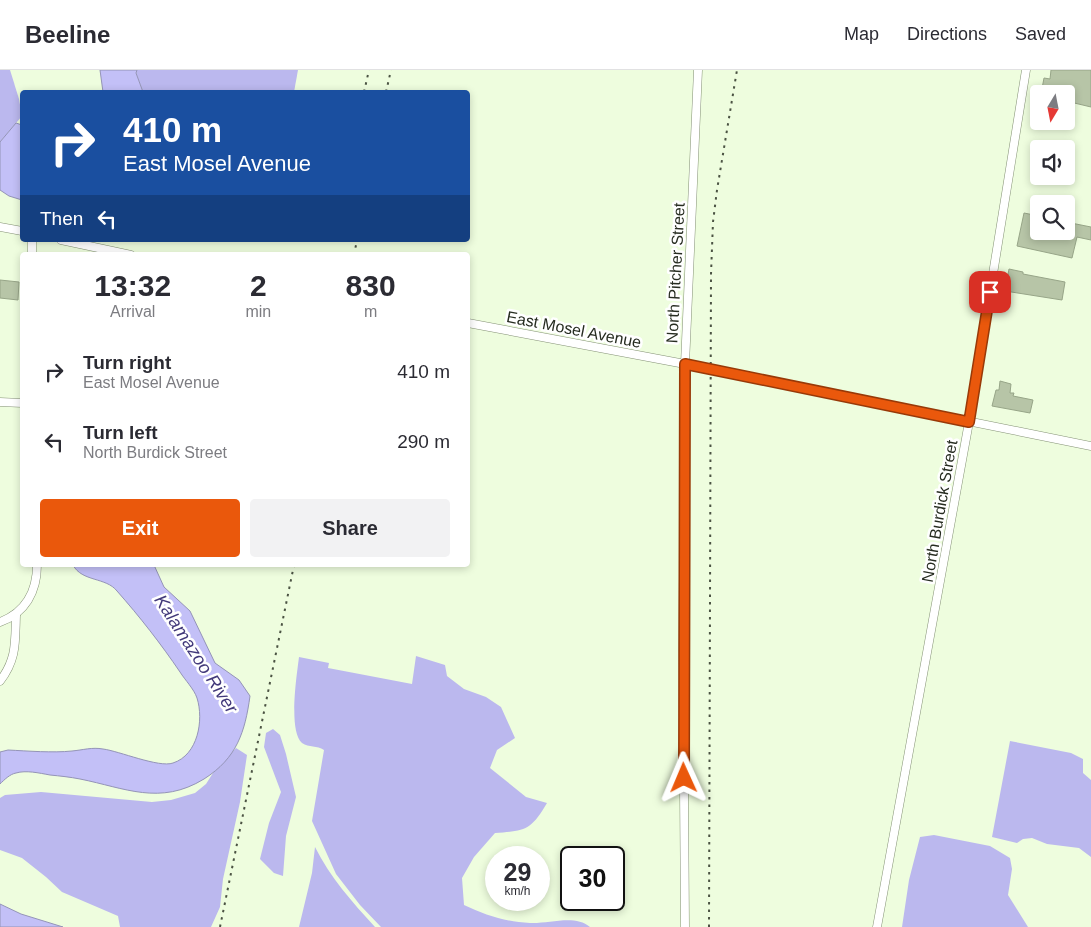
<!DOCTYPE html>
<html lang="en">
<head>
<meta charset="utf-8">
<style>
  body { margin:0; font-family:Helvetica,sans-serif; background:#f2f2f3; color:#2b2b33; height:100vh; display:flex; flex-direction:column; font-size:19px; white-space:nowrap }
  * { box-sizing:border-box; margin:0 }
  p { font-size:16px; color:#7c7c81 }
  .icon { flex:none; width:28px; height:28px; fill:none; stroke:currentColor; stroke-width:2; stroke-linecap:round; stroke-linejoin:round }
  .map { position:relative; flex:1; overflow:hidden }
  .side { position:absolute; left:20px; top:182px; width:450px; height:315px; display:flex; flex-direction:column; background:#fff; border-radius:5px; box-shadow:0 2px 8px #0003 }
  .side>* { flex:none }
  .banner { position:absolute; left:20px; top:20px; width:450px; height:152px; border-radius:5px; box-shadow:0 2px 8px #0003; background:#1a4fa0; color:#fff; overflow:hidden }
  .needle { width:32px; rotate:190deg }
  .buttons { position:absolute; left:1030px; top:15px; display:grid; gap:10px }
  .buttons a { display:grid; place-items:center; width:45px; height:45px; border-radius:5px; background:#fff; box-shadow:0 2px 8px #0003; font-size:25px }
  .speed { position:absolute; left:485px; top:776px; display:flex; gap:10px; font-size:25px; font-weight:700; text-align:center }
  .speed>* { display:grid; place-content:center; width:65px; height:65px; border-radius:50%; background:#fff; box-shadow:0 2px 8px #0003; line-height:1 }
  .speed small { font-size:12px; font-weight:400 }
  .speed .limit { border:2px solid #111; border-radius:8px; background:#fff; color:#111 }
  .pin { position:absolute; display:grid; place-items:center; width:42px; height:42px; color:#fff; margin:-21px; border-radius:10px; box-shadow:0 2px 8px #0006 }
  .me { position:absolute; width:55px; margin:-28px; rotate:359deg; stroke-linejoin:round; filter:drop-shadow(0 0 4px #0008) }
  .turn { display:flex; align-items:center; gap:18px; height:105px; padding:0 20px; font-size:22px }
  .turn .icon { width:65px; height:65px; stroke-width:2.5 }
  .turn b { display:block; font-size:35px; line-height:42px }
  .then { display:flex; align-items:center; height:48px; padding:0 20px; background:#0003; gap:10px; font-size:19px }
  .eta { display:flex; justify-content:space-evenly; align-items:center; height:85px; text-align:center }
  .eta b { font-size:30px; font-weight:700; line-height:35px }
  .cta { display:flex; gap:10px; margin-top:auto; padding:10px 20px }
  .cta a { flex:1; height:58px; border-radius:5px; background:#ea580c; color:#fff; font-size:20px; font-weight:700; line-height:58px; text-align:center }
  .cta a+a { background:#f2f2f3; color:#2b2b33 }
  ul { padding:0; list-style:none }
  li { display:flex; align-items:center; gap:15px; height:70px; padding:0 20px }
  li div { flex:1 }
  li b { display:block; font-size:19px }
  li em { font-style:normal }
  header { display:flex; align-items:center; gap:30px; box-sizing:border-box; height:70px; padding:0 25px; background:#fff; border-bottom:1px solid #e1e1e2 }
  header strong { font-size:24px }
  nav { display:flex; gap:28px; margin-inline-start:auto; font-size:18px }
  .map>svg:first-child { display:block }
  .forest { fill:#bbb8ee }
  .water { fill:#c3c0f7; stroke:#9494b7 }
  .pier { fill:#eefdde }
  .building { fill:#b7c5a7; stroke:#97a588 }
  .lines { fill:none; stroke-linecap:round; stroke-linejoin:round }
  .street-casing { stroke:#849175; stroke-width:9 }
  .street { stroke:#fff; stroke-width:8 }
  .rail { stroke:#4b5343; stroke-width:2; stroke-dasharray:2.5 5; stroke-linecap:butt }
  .route-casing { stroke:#983908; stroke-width:12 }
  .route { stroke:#ea580c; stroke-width:9 }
  .labels { text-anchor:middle; stroke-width:5; stroke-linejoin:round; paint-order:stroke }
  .street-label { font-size:16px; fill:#272d21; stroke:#fff }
  .water-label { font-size:18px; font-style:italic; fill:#42397a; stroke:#fff }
</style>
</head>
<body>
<header>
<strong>Beeline</strong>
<nav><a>Map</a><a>Directions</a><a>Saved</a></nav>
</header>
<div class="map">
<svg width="1091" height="857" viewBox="0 0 1091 857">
  <rect width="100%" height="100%" fill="#eefdde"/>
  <g class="forest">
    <path d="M0,0h10l9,29 3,17 -22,26z"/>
    <path d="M137,0h161l-4,22h-151l-7,-19z"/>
    <path d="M416,586l29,9 2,11 17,13 22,8 15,10 14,31 -18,12 -7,18 36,29 21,6c-16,27 -21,28 -52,30l-21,24 -12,21 2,27c21,10 42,17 66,18 19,1 45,-9 60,4h-209l-21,-22 -24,-31 -24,-53 12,-71c-7,-5 -15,-2 -22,-7 -14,-12 -5,-69 -3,-86l30,6 -1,5 84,16z"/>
    <path d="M273,659l7,6 6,19 10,43 -10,39 -3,40 -9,-3 -14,-14 9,-36 12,-31 -17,-45 2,-14z"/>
    <path d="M1010,671l61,12 12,6v14l8,7v77l-12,-9 -32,-4 -15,-6 -9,1 -6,4 -25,-6z"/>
    <path d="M236,678l11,7 -7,47 -17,77 -3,28 -9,20h-91l-2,-11 -56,-24 -16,-15 -24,-19 -22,-8v-52l5,-3 36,-3 111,10 19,-2 24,-7 11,-9 7,-11z"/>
    <path d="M934,765l56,11 20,12 2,11 -4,26 20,32h-126l7,-47 11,-43z"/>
    <path d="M315,777c15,30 37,55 60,80h-76l13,-54z"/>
  </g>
  <g class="water">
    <path d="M100,0h37l-1,3 7,19h-40z"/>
    <path d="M16,53l6,2v75l-13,-4 -9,-6v-48z"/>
    <path d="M73,495h81l10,22 26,24 25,52 24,17 11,16c-5,36 -13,62 -46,83 -44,27 -79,9 -124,0 -10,-2 -20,-3 -30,-4 -11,-2 -24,-5 -34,-2 -6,1 -12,7 -16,11v-32l8,-2c20,1 45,3 64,1 11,-1 20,-4 31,-2 16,2 56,19 70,14 25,-8 31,-43 24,-65 -3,-9 -12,-18 -17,-26 -19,-28 -40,-55 -63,-81 -11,-14 -35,-9 -44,-26z"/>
    <path d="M0,834l21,10 42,13h-63z"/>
  </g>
  <path class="pier" d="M58,170h46l12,3v12h-49l-12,-3z"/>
  <g class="building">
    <path d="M1051,0h40v37l-25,-6v-7h-25l3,-16 6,1z"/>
    <path d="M1024,143l15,3v15h27v-9l25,5v13l-14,-3 -5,21 -55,-12z"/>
    <path d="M1009,199l14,3v2l42,8 -3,18 -57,-9z"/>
    <path d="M0,210l19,2 -1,18 -18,-2z"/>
    <path d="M1000,311l11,3 -1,9h4l-1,3 20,4 -3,13 -38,-7 4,-16h3z"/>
  </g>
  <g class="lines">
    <g class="street-casing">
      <g id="street">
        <path d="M0,157l22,4"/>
        <path d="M32,170v15"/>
        <path d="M61,170l70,15"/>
        <path d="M468,253l217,41 406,82"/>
        <path d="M0,332l22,1"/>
        <path d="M0,552c25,-9 37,-30 37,-57"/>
        <path d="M0,611c17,-22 15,-39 16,-66"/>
        <path d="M685,857l-2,-279 2,-284 13,-294"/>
        <path d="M877,857l92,-505 57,-352"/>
      </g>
    </g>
    <use href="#street" class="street"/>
    <g class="rail">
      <path d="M364,22l5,-22"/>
      <path d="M386,22l5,-22"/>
      <path d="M354,185l3,-15"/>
      <path d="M220,857l74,-362"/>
      <path d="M709,857l2,-653 2,-52 4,-32 20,-120"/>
    </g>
  </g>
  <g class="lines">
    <g class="route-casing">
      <path id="route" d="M684,708l1,-414 284,58 21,-130"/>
    </g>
    <use href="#route" class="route"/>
  </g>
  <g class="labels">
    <g class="street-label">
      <text transform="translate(675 203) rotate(-87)" y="6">North Pitcher Street</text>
      <text transform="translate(574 259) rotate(11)" y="6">East Mosel Avenue</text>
      <text transform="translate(939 441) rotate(-80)" y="6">North Burdick Street</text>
    </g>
    <g class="water-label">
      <text transform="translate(196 584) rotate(57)" y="6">Kalamazoo River</text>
    </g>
  </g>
</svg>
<div class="buttons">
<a><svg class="needle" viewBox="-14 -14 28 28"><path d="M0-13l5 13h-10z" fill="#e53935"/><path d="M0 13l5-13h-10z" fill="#7c7c81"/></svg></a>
<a><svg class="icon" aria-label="sound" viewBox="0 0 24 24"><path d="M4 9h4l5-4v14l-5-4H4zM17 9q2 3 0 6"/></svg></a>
<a><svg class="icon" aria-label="search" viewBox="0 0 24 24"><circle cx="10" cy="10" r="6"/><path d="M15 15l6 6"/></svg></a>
</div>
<div class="speed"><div>29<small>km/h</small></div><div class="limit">30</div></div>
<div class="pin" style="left:990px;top:222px;background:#d93025"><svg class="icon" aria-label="arrive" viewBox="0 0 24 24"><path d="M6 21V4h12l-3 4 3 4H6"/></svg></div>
<svg class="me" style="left:684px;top:708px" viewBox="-20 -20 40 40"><path d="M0-17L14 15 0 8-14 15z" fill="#ea580c" stroke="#fff" stroke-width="4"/></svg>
<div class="banner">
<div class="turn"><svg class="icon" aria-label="right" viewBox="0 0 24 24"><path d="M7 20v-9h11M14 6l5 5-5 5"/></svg><div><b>410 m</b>East Mosel Avenue</div></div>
<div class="then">Then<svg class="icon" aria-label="left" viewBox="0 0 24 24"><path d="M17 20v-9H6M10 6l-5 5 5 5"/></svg></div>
</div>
<section class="side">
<div class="eta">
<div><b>13:32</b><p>Arrival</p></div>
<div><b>2</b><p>min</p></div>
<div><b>830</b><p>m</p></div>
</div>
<ul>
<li><svg class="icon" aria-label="right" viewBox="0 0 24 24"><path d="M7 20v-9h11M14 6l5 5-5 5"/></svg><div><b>Turn right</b><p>East Mosel Avenue</p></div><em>410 m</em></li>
<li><svg class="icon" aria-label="left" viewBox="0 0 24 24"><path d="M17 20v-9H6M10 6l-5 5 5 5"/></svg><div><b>Turn left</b><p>North Burdick Street</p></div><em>290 m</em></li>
</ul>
<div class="cta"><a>Exit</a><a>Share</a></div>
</section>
</div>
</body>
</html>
